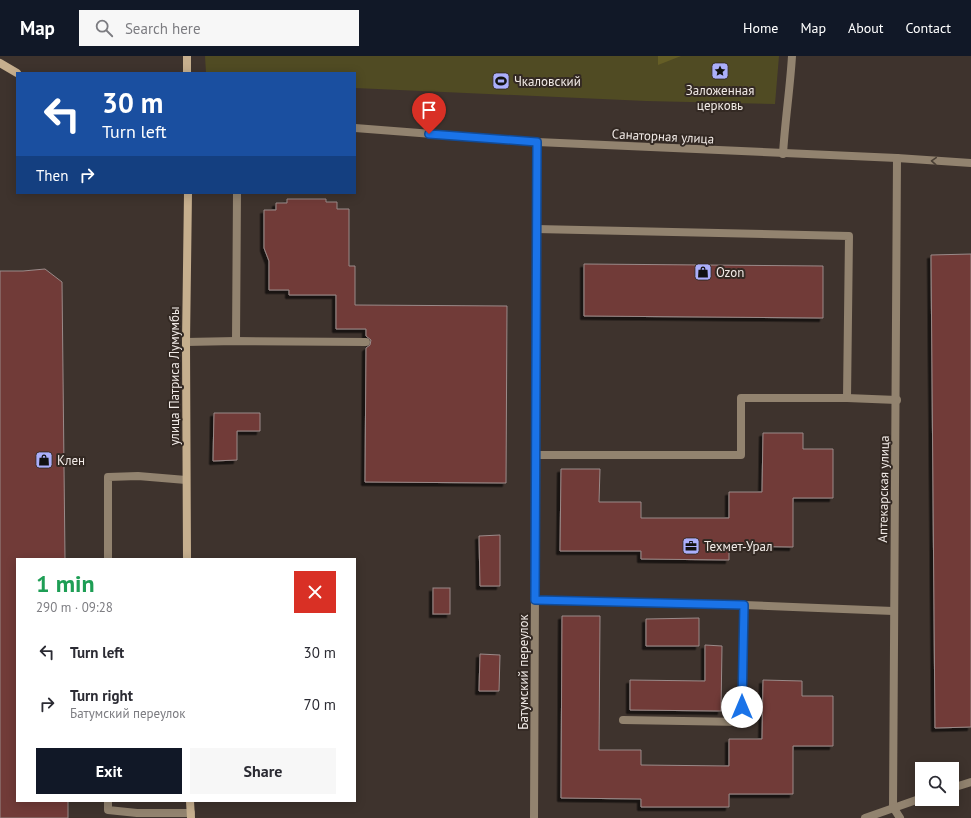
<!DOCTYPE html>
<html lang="en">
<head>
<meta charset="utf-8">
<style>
  body { margin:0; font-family:"PT Sans",sans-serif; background:#f7f7f7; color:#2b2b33; height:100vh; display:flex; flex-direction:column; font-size:15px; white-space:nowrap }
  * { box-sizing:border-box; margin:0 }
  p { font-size:13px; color:#7c7c81 }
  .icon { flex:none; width:22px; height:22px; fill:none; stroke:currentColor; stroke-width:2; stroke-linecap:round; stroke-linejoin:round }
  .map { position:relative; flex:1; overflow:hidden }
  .drawer { position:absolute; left:16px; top:502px; width:340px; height:244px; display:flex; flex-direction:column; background:#fff; border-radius:0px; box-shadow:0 2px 10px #0003 }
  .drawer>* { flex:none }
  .banner { position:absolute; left:16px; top:16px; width:340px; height:122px; border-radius:0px; box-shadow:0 2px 10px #0003; background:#1a4fa0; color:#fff; overflow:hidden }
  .fabs { position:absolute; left:915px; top:706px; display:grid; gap:8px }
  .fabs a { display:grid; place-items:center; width:44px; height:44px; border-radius:0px; background:#fff; box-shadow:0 2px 10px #0003; font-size:20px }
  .pin { position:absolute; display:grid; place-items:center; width:34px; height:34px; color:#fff; margin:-41px -17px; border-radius:50% 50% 50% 0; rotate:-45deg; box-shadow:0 0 4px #0007 }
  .pin .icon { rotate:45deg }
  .me { position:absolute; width:44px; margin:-22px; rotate:0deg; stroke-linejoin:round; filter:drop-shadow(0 0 3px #0008) }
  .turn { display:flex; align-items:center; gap:14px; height:84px; padding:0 20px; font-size:18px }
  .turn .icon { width:52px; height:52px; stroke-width:2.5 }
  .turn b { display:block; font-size:28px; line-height:34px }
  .then { display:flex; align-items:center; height:38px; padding:0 20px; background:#0003; gap:8px; font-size:15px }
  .round { display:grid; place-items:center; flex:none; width:42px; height:42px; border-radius:0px; background:#f7f7f7 }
  .summary { display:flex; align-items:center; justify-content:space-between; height:68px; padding:0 20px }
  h1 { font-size:24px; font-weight:800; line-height:30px; color:#1e9e55 }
  .primary-button { display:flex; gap:8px; margin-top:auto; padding:8px 20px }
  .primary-button a { flex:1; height:46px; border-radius:0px; background:#111827; color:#fff; font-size:16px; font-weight:800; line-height:46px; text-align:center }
  .primary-button a+a { background:#f7f7f7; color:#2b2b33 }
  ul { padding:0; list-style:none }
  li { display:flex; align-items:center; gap:12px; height:52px; padding:0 20px }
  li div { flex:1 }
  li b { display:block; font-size:15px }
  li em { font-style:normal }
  header { display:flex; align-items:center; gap:24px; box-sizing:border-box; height:56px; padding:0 20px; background:#111827; color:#fff }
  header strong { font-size:19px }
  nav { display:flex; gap:22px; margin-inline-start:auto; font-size:14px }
  .search { width:280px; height:36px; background:#f7f7f7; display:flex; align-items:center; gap:10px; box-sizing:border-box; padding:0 14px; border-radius:0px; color:#7c7c81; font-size:15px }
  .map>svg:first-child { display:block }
  .green { fill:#504b23 }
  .forest { fill:#655e26 }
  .building { fill:#713b37; stroke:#9a8a89; filter:url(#shadow) }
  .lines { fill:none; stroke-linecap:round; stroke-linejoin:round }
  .lane { stroke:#92836f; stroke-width:8 }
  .street { stroke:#92836f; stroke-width:8 }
  .secondary { stroke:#c6af8e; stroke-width:8 }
  .oneway { stroke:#4b4036 }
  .route-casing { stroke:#114b97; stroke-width:10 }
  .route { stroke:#1a73e8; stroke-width:7 }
  .labels { text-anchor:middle; stroke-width:4; stroke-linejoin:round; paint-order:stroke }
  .poi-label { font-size:13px; fill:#f1eae6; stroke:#332923; text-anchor:start }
  .street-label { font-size:13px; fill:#f1eae6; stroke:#332923 }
</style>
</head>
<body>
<header>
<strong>Map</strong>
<div class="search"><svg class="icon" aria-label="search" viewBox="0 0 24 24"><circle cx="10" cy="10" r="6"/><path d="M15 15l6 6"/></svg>Search here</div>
<nav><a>Home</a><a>Map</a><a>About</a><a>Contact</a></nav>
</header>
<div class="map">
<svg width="971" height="762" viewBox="0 0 971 762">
  <defs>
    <filter id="shadow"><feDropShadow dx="-3.5" dy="3.5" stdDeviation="0" flood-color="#0009"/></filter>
  </defs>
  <rect width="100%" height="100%" fill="#3e332d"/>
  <path class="green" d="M205,0h574l-4,48 -129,-3 -291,-13v-15h-149z"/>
  <path class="forest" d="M658,0h23l-23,9z"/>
  <g class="building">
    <path d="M287,143h39v3h11v7h12v57h6v39l152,1 -1,177 -141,-1 1,-134 4,-3 1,-5 -5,-4v-7h-30v-34h-47v-5h-20v-29l-5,-13v-38h12v-7h11z"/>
    <path d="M971,198v473l-36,1 -4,-473z"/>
    <path d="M584,208l239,2v52l-239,-2z"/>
    <path d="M45,213l17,13 3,277h-48v242h51v17h-68v-547h23z"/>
    <path d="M214,357h46v18h-23v29l-24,1z"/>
    <path d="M763,377h40v16h30v49h-40v49l-64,-1v14l-88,-1v-8h-81l1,-82h39l-1,33h42v16h88v-26h33z"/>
    <path d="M500,479v51h-20l-1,-50z"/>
    <rect x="433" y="532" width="17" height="26"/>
    <path d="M562,560h38l-1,134h42v15l88,1v-27h33l1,-59 39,1v15h31v50h-40v48h-64v13h-88v-8l-80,-1z"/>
    <path d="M699,562v28h-53v-27z"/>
    <path d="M705,589l17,1 -1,65 -91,-1v-30l75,1z"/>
    <path d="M480,598l20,1 -1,36h-20z"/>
  </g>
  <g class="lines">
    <g class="lane">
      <path d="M236,285l1,-148"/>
      <path d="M186,286l50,-1 130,1"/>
      <path d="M847,342l50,2"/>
      <path d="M536,399h205v-57h106l2,-162 -313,-7"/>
      <path d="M108,503v-82l30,-1 48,4"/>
      <path d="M535,544l209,5 149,6"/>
      <path d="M623,664l119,2 2,-117"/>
      <path d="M108,745v9l29,3h54"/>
    </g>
    <g class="street">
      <path d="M355,72l182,14 360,16 74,5"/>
      <path d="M783,98c2,-33 7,-65 9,-98"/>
      <path d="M897,102c0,216 -4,432 -4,649l7,11"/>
      <path d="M952,732l19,-6"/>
      <path d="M534,762l3,-676"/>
      <path d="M865,762l57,-20"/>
    </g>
    <g class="secondary">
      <path d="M187,0v17"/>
      <path d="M0,7l17,10"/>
      <path d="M187,503l-1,-217 2,-149"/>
      <path d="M190,745l1,17"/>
    </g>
  </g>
  <defs><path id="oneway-chevron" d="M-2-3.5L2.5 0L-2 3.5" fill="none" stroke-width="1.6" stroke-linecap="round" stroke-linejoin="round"/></defs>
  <use class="oneway" href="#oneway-chevron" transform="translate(934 105) rotate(-176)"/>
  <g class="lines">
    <g class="route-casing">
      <path id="route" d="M429,78l108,8 -2,458 209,5 -2,102"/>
    </g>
    <use href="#route" class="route"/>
  </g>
  <defs>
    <g id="sight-square" transform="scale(0.9)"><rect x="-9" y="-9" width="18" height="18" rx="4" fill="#abaffb" stroke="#332923"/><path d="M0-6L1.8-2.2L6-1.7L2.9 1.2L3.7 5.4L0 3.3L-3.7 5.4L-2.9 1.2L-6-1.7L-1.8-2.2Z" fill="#111"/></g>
    <g id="stadium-square" transform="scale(0.9)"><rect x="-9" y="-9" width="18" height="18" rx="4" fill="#abaffb" stroke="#332923"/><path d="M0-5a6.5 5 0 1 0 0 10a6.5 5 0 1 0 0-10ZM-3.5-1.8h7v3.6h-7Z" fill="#111"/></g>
    <g id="shop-square" transform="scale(0.9)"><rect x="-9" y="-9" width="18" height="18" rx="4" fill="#abaffb" stroke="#332923"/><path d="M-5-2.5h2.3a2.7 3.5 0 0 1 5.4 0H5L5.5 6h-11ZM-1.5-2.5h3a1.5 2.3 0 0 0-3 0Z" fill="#111"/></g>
    <g id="office-square" transform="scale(0.9)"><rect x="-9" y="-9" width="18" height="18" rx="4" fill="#abaffb" stroke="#332923"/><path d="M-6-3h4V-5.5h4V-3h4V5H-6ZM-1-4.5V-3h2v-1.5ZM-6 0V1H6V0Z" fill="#111"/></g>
  </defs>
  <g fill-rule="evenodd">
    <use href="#sight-square" x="720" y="15"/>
    <use href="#stadium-square" x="501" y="25"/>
    <use href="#shop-square" x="703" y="216"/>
    <use href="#shop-square" x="44" y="404"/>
    <use href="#office-square" x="691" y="490"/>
  </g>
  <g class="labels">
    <g class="poi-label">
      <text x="514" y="30">Чкаловский</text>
      <text x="720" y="39" text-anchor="middle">Заложенная<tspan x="720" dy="15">церковь</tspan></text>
      <text x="716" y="221">Ozon</text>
      <text x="57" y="409">Клен</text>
      <text x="704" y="495">Техмет-Урал</text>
    </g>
    <g class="street-label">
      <text transform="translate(663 80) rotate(3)" y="5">Санаторная улица</text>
      <text transform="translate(174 320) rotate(-90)" y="5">улица Патриса Лумумбы</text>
      <text transform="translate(883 433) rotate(-89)" y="5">Аптекарская улица</text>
      <text transform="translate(523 616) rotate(-90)" y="5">Батумский переулок</text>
    </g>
  </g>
</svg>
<div class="fabs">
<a><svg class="icon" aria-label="search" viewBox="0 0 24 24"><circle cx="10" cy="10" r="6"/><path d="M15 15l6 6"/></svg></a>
</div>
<div class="pin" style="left:429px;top:78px;background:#d93025"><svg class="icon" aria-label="arrive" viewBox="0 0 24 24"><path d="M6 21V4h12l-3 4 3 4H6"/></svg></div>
<svg class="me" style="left:742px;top:651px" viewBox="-20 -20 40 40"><circle r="19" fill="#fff"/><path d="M0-13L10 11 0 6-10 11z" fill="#1a73e8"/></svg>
<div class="banner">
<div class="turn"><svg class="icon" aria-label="left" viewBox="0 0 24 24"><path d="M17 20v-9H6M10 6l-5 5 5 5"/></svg><div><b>30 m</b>Turn left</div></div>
<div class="then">Then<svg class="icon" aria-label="right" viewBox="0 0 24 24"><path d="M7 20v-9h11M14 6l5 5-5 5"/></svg></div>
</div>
<section class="drawer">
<div class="summary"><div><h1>1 min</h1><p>290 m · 09:28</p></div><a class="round" style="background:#d93025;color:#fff"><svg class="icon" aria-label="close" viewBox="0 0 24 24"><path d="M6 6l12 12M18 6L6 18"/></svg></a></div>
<ul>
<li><svg class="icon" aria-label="left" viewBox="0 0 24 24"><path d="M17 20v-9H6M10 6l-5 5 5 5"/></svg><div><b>Turn left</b></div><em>30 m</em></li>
<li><svg class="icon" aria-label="right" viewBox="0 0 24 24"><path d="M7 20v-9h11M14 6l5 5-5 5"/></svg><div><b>Turn right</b><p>Батумский переулок</p></div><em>70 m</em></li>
</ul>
<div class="primary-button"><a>Exit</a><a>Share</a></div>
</section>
</div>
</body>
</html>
